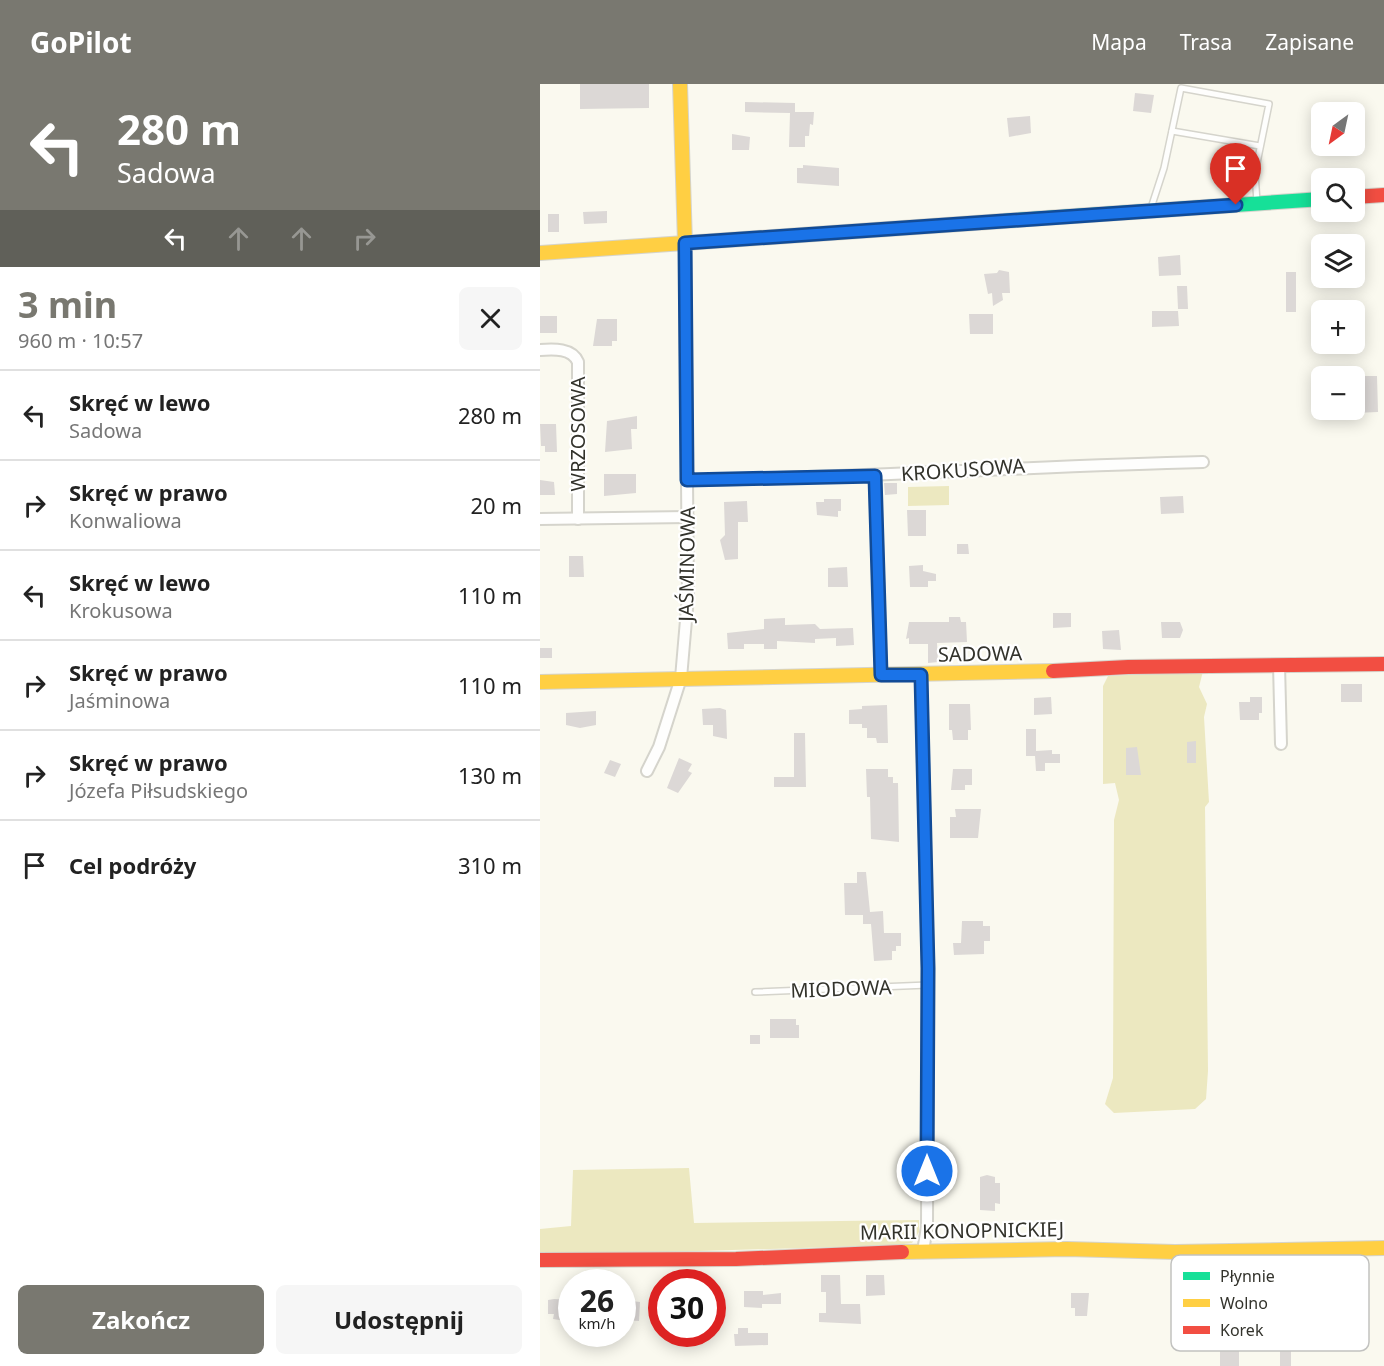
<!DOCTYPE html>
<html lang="pl">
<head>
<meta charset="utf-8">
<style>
  body { margin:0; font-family:"Noto Sans",sans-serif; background:#f6f6f6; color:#222; height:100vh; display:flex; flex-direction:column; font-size:22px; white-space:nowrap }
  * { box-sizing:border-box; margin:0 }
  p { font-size:20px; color:#767676 }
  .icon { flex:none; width:33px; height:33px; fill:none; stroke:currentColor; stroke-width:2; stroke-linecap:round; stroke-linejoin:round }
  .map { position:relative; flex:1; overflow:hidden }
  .side { display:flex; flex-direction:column; background:#fff; width:540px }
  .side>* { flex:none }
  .guide { background:#797870; color:#fff; overflow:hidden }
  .needle { width:39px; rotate:213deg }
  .tools { position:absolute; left:771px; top:18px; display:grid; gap:12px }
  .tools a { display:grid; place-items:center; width:54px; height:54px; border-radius:9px; background:#fff; box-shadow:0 3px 15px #0003; font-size:30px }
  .speed { position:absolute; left:18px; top:1185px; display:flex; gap:12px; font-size:30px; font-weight:700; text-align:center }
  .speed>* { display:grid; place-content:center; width:78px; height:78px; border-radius:50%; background:#fff; box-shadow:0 3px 15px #0003; line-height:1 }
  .speed small { font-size:15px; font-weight:400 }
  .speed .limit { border:9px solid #d22; background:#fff; color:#111 }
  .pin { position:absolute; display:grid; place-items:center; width:51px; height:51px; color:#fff; margin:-62px -26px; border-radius:50% 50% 50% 0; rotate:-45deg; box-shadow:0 0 6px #0007 }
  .pin .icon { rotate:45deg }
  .me { position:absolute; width:66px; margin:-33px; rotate:0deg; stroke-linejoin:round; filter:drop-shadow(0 0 4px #0008) }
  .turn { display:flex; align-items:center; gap:21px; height:126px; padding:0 18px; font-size:27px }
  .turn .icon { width:78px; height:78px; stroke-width:2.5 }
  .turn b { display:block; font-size:42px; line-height:51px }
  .lanes { display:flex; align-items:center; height:57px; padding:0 18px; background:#0003; justify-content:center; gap:30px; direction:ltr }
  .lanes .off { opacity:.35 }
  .round { display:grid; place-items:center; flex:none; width:63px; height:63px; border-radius:9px; background:#f6f6f6 }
  .headline { display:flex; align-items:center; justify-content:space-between; height:102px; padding:0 18px }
  h1 { font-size:36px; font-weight:700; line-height:45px; color:#797870 }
  .cta { display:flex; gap:12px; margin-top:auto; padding:12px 18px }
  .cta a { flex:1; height:69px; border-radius:9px; background:#797870; color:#fff; font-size:24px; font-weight:700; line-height:69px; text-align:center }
  .cta a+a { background:#f6f6f6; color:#222 }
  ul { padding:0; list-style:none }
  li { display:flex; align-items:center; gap:18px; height:90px; padding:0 18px; border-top:2px solid #e0e0e0 }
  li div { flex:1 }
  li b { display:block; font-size:22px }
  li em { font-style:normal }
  header { display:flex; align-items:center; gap:36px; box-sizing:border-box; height:84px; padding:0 30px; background:#797870; color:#fff }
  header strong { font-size:28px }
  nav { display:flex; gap:33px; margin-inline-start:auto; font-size:21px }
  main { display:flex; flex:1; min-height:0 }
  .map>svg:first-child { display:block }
  .green { fill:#ece8c0 }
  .building { fill:#dcd8d6 }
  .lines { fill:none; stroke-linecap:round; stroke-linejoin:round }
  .lane-casing { stroke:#d5d4cc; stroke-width:8 }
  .street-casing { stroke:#d5d4cc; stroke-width:14 }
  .fast-casing { stroke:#d5d4cc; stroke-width:16 }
  .slow-casing { stroke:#d5d4cc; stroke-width:16 }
  .jam-casing { stroke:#d5d4cc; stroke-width:16 }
  .lane { stroke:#fefefd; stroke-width:5 }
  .street { stroke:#fefefd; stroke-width:10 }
  .fast { stroke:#16e098; stroke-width:14 }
  .slow { stroke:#ffcf43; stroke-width:14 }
  .jam { stroke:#f24e42; stroke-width:14 }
  .route-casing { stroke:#114b97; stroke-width:15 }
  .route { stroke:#1a73e8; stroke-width:10 }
  .labels { text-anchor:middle; stroke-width:4.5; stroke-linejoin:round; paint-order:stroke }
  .street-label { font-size:20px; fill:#33332c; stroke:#fff }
  .key { fill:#fff; stroke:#c2c2c0; stroke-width:1.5 }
  .key-label { font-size:16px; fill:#33332c }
</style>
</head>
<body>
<header>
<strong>GoPilot</strong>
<nav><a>Mapa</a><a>Trasa</a><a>Zapisane</a></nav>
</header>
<main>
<section class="side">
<div class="guide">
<div class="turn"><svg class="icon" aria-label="left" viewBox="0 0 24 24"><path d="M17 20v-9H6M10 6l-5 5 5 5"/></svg><div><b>280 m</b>Sadowa</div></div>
<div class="lanes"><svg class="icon" aria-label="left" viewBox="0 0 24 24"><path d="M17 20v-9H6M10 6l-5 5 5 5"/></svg><svg class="icon off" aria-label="ahead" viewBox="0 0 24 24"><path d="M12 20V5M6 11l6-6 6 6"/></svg><svg class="icon off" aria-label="ahead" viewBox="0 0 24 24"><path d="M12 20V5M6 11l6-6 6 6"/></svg><svg class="icon off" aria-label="right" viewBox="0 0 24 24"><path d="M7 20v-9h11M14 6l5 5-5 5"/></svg></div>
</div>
<div class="headline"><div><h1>3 min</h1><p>960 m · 10:57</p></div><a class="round"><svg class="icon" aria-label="close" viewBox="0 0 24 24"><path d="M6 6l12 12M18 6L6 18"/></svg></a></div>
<ul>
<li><svg class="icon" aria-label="left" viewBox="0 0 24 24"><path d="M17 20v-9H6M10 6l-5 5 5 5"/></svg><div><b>Skręć w lewo</b><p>Sadowa</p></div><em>280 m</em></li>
<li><svg class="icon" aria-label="right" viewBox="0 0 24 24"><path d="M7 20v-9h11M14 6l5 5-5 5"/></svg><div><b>Skręć w prawo</b><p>Konwaliowa</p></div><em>20 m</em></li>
<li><svg class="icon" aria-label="left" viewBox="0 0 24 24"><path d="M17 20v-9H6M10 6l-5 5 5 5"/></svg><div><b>Skręć w lewo</b><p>Krokusowa</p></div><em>110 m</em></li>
<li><svg class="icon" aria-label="right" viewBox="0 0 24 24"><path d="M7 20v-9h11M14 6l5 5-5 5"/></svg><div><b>Skręć w prawo</b><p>Jaśminowa</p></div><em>110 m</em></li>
<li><svg class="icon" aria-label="right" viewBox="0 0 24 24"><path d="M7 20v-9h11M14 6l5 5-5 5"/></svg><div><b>Skręć w prawo</b><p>Józefa Piłsudskiego</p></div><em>130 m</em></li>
<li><svg class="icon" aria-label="arrive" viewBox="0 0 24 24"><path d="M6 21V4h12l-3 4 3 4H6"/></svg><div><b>Cel podróży</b></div><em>310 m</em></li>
</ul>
<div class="cta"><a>Zakończ</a><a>Udostępnij</a></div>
</section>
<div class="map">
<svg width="844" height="1282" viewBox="0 0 844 1282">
  <rect width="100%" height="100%" fill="#faf9ef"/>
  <g class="green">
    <path d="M409,402v19l-41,1v-19z"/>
    <path d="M663,587l-4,16 8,17 -3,13 5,85 -4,5 3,264 -2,28 -11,10 -81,4 -9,-9 8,-26 1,-258 5,-20 -4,-17 -12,1v-98l5,-10z"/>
    <path d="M149,1084l5,55 225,-3v12l-7,11 -16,2 -356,11v-27l31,-3 2,-56z"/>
  </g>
  <g class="building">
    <path d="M40,0h69v24l-69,1z"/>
    <path d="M595,9l19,2 -3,18 -18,-2z"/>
    <path d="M205,18l50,1v9h19l-1,13 -3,-1 -1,12h-4v11h-16l1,-34 -45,-1z"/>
    <path d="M490,32l1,17 -22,4 -2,-19z"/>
    <path d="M192,50l18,3 -1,13h-17z"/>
    <path d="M263,81l36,3v18l-42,-3v-15h6z"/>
    <path d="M67,127v12l-23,1 -1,-12z"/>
    <rect x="8" y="130" width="11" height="18"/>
    <path d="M640,171l1,20 -22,1 -1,-19z"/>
    <path d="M459,186l10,2 1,21h-8l1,7 -10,6 -1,-13 -4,1 -4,-20 13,-1z"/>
    <rect x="746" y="188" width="10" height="40"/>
    <path d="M637,202h10l1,23h-10z"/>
    <path d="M814,223h10l1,19h-11z"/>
    <path d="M612,227h26l1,15 -27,1z"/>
    <path d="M429,230h24v20h-23z"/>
    <rect x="0" y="232" width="17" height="17"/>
    <path d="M57,235h20v22h-5v5h-19z"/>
    <path d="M820,292h17l1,36 -24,1v-24h7z"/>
    <path d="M97,332v13h-6l1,20 -27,3 2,-31z"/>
    <path d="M0,340h16l1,28h-12v-6h-4z"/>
    <path d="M64,390h32v19l-32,3z"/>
    <path d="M0,396l14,2 1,13h-15z"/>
    <path d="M344,399h13v11l-12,1z"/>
    <path d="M643,412l1,17 -23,1 -1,-17z"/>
    <path d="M284,415h17v12h-3v6l-21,-2 -1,-13h8z"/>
    <path d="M207,417l1,21h-10v37l-13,1 -5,-20 5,-5 -1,-33z"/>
    <path d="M367,426h19v26h-18z"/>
    <path d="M417,460h11l1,10h-12z"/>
    <path d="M29,472h14l1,21h-15z"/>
    <path d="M383,481v6l13,3v7h-8v6h-18l-1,-21z"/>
    <path d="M307,483l1,20h-20v-19z"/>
    <path d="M513,529h18v14l-18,1z"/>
    <path d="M409,533h11l1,5h5l1,20 -30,1 1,19 -10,1v-19h-19v-6l-3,1 3,-17h40z"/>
    <path d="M245,534v7l30,-1 5,5 33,-1 1,17 -18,1v-8l-21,1v4l-38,-2v8h-13v-5h-20v5h-16l-1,-16 37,-4v-10z"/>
    <path d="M621,538h19l3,8 -3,8h-18z"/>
    <path d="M579,546l2,20 -18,-1 -1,-18z"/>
    <rect x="0" y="564" width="12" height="10"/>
    <rect x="801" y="600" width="21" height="18"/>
    <path d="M511,613l1,17 -18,1v-17z"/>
    <path d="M710,613h12v16h-3v7h-19l-1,-18h11z"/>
    <path d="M409,620h21l1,26h-3v10h-15l-1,-10h-3z"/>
    <path d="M347,621l1,38h-11l-1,-5h-9v-10h-5v-4h-13v-14l13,-1v-3z"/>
    <path d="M180,624l6,2 1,29 -14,-3v-11h-10l-1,-16z"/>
    <path d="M56,627v14l-16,3 -14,-3v-12z"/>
    <path d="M486,645h10v22l16,-1v4h8v9h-15v8h-9l-1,-15h-9z"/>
    <path d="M254,649h11l1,54h-32v-10h20z"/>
    <path d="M656,657v22h-9v-21z"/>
    <path d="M597,663l4,28h-15v-27z"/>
    <path d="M139,674l13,6 -4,7 4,2 -14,20 -11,-5z"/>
    <path d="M70,676l11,4 -6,13 -11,-4z"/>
    <path d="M326,685h22v8h5v6h5l1,59 -28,-3 -1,-42h-3z"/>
    <path d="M413,685h19v16h-7v5h-14z"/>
    <path d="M415,725h26l-3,29h-28v-21h6z"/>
    <path d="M317,788h9l4,40 13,-1 1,22h17v13h-5v5h-4v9l-18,1 -3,-37h-8v-9h-18l-1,-32h13z"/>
    <path d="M422,837h21v5h7v15h-6v13l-30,1 -1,-12h8z"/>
    <path d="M230,935h26v6h3v13h-29z"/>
    <rect x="210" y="951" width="10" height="9"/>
    <path d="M447,1091l8,2v6h5v21l-5,-1v8l-15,-1v-33z"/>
    <path d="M281,1191h19l1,29h19l1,20 -42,-2v-9h7v-21h-5z"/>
    <path d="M326,1191h18l1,20 -19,1z"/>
    <path d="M204,1207h19v4l18,-2v11h-19v4l-18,-1z"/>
    <path d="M531,1209h18l-2,23h-12v-8h-4z"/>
    <path d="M14,1215l18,1v22l-19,-3 1,-5h-6v-14z"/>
    <path d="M82,1216l18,2 -1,19 -17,-1z"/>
    <rect x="680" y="1238" width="19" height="44"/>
    <path d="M198,1244h10v5h20v12l-33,1 -1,-12h4z"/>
    <rect x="740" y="1265" width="11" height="17"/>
  </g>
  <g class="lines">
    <g class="lane-casing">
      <g id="lane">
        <path d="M632,47l88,15"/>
        <path d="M611,124l13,-40 17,-80 88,16 -14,69 2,29"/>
        <path d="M215,908l173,-7"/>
      </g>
    </g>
    <g class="street-casing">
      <g id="street">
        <path d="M0,266c14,-1 32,-2 38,12v157"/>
        <path d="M335,392l6,199"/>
        <path d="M147,396c173,-2 344,-14 516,-18"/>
        <path d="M0,435l148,-2"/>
        <path d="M739,581l2,79"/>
        <path d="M381,591l7,293 -1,259 -4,24"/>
        <path d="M107,687l12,-24 22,-69 7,-81 -3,-354"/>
      </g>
    </g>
    <g class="fast-casing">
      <path id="fast" d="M463,137l319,-22"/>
    </g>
    <g class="slow-casing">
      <g id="slow">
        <path d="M140,0l5,159"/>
        <path d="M0,169l463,-32"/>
        <path d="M0,598l513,-11"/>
        <path d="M362,1168l165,-3 108,3 209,-4"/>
      </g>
    </g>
    <g class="jam-casing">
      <g id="jam">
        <path d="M814,113l30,-2"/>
        <path d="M513,587l75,-4 256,-3"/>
        <path d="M0,1176l196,-1 166,-7"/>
      </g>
    </g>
    <use href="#lane" class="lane"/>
    <use href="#street" class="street"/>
    <use href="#fast" class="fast"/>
    <use href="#slow" class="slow"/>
    <use href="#jam" class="jam"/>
  </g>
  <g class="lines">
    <g class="route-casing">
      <path id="route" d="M387,1087l1,-203 -7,-293h-40l-6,-199 -188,4 -2,-237 551,-38"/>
    </g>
    <use href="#route" class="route"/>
  </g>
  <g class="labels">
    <g class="street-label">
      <text transform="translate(38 350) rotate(-90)" y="7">WRZOSOWA</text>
      <text transform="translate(423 386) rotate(-4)" y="7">KROKUSOWA</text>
      <text transform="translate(147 480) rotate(-89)" y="7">JAŚMINOWA</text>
      <text transform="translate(440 570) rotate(-1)" y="7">SADOWA</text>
      <text transform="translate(301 905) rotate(-2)" y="7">MIODOWA</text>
      <text transform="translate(422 1147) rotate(-1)" y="7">MARII KONOPNICKIEJ</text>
    </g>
  </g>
  <rect x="631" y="1171" width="198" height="96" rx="9" class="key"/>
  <rect x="643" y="1188" width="27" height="8" fill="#16e098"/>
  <rect x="643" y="1215" width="27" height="8" fill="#ffcf43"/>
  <rect x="643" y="1242" width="27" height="8" fill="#f24e42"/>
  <g class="key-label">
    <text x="680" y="1198">Płynnie</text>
    <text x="680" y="1225">Wolno</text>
    <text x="680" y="1252">Korek</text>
  </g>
</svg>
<div class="tools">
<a><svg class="needle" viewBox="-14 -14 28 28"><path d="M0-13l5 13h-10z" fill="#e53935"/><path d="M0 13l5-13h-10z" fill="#767676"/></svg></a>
<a><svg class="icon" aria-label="search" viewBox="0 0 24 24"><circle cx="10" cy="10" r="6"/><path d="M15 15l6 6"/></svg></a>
<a><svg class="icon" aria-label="layers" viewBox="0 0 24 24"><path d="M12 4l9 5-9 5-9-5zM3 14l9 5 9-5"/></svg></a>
<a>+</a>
<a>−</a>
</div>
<div class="speed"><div>26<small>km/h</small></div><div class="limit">30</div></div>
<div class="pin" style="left:696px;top:121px;background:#d93025"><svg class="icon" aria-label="arrive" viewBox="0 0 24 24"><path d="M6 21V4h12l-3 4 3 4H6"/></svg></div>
<svg class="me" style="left:387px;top:1087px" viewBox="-20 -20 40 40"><circle r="17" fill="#1a73e8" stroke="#fff" stroke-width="3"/><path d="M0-11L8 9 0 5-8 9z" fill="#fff"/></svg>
</div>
</main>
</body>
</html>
